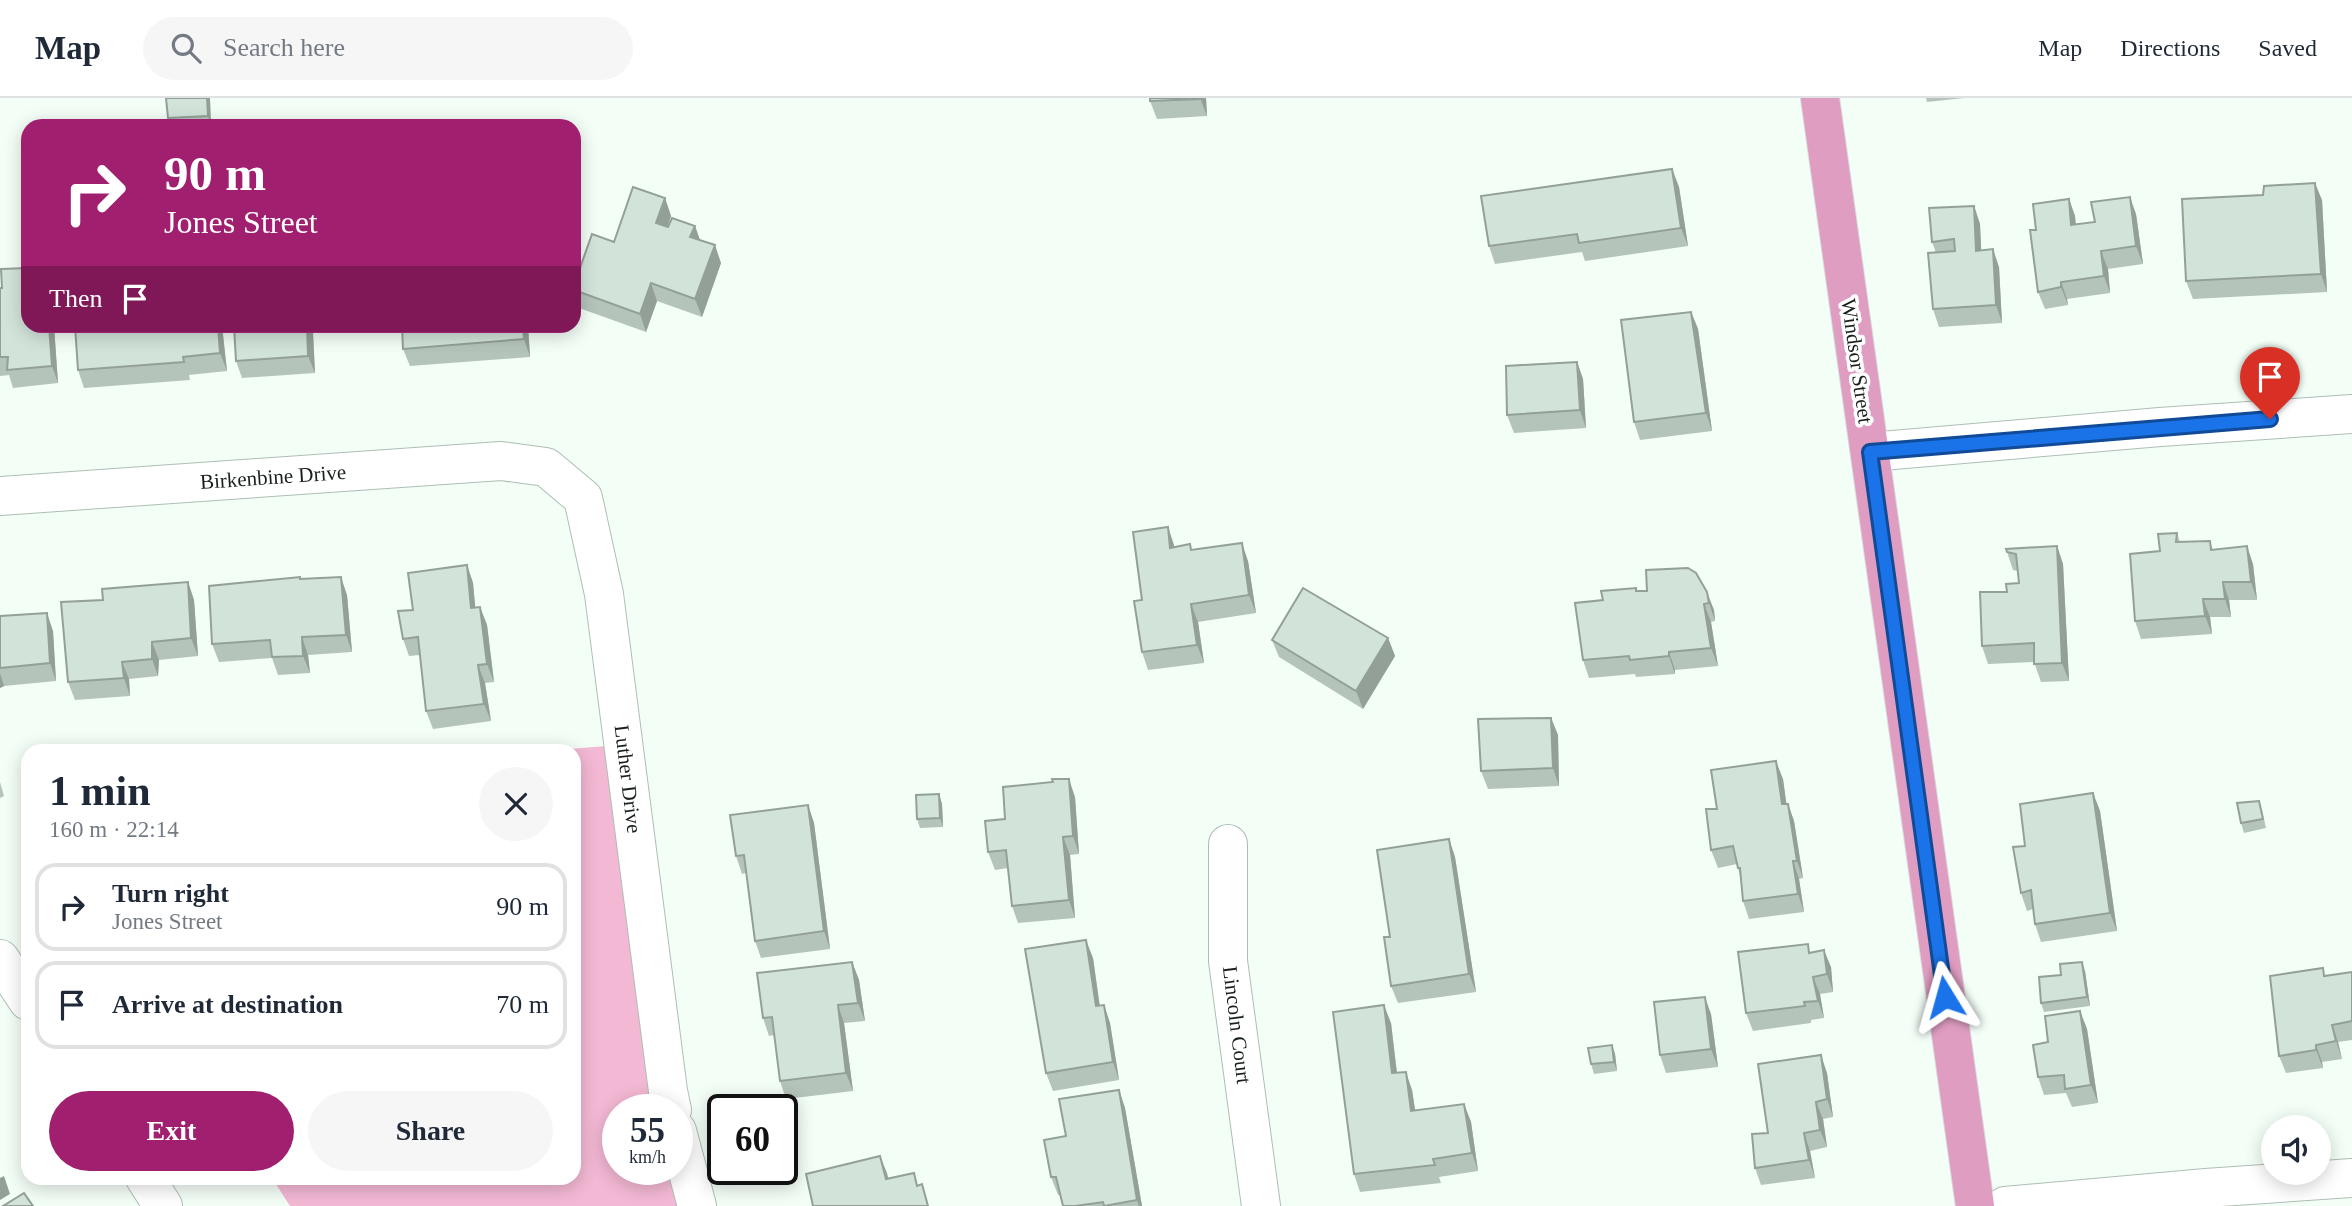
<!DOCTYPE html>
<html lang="en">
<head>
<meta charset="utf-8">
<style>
  body { margin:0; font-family:"Times New Roman",serif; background:#f6f6f7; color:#1f2937; height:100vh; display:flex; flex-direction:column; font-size:26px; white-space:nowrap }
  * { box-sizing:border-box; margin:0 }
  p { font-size:23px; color:#747a83 }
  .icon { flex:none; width:38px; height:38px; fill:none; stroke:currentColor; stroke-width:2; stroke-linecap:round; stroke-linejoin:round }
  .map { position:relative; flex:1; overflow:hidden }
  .details { position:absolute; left:21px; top:646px; width:560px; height:441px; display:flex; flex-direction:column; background:#fff; border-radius:21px; box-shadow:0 4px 18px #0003 }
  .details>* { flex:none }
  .guide { position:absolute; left:21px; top:21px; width:560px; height:214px; border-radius:21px; box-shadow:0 4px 18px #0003; background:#a11f6f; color:#fff; overflow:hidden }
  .tools { position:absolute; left:2261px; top:1017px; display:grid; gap:14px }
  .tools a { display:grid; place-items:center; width:70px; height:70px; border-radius:50%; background:#fff; box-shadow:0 4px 18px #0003; font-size:35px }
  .speed { position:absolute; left:602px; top:996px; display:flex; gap:14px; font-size:35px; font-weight:700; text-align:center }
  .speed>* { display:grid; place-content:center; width:91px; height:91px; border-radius:50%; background:#fff; box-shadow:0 4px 18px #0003; line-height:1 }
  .speed small { font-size:18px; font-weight:400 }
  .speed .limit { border:4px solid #111; border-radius:10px; background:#fff; color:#111 }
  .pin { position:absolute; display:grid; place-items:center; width:60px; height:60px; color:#fff; margin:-72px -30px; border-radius:50% 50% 50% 0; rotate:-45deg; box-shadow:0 0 7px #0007 }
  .pin .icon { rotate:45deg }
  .me { position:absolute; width:77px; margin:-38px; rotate:352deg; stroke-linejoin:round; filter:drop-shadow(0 0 5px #0008) }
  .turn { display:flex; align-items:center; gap:24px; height:147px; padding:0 28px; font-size:32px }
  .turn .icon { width:91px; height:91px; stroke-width:2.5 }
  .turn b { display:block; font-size:49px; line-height:60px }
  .then { display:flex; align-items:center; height:66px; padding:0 28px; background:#0003; gap:14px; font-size:26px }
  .round { display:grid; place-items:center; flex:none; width:74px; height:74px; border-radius:37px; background:#f6f6f7 }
  .head { display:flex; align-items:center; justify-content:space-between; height:119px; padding:0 28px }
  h1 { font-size:42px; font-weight:600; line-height:52px }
  .cta { display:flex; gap:14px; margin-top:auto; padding:14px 28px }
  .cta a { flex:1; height:80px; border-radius:42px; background:#a11f6f; color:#fff; font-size:28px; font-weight:600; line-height:80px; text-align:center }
  .cta a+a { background:#f6f6f7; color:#1f2937 }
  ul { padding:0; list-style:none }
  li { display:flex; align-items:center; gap:21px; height:88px; margin:0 14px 10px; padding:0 14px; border:4px solid #e0e1e3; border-radius:21px }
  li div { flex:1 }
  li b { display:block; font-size:26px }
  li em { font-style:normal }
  header { display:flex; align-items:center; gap:42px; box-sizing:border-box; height:98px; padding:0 35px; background:#fff; border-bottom:2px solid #e0e1e3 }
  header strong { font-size:33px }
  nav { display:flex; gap:38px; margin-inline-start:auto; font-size:24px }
  .search { width:490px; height:63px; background:#f6f6f7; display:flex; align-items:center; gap:18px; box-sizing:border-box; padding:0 24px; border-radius:38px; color:#747a83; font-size:26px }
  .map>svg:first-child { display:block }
  .green { fill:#f3b8d4 }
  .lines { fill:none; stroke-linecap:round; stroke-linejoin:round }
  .street-casing { stroke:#adbfb4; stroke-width:40 }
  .primary-casing { stroke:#dadbdb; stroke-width:40 }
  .street { stroke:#fff; stroke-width:38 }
  .primary { stroke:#df9dc1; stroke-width:38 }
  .wall { fill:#b5c4bb }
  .shaded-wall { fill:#93a098 }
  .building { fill:#d2e4d9; stroke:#93a098; stroke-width:2 }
  .route-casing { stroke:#114b97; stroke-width:18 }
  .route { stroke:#1a73e8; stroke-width:12 }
  .labels { text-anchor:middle; stroke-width:7; stroke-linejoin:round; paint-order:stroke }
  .street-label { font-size:21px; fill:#19201c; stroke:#fff }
</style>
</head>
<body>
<header>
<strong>Map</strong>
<div class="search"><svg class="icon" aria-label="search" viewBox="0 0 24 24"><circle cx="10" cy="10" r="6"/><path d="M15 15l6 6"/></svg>Search here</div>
<nav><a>Map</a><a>Directions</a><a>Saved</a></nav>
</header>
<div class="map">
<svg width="2352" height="1108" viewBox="0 0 2352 1108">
  <rect width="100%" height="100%" fill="#f3fef7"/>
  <path class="green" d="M619,647l51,364 -52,1v59h59l19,37h-406l-18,-28h302v-427h-30z"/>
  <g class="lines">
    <g class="street-casing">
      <g id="street">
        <path d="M1870,354l290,-25 192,-13"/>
        <path d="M0,398l501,-35 45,6 37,31 21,96 64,497 4,19"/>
        <path d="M1228,746v117l33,245"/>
        <path d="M0,861l28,42"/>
        <path d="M677,1033l20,75"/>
        <path d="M145,1080l18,28"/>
        <path d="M2005,1108l201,-18 146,-10"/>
      </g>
    </g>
    <g class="primary-casing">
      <path id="primary" d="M1820,0l155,1108"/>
    </g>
    <use href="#street" class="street"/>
    <use href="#primary" class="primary"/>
  </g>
  <g class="wall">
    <path d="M1206,0l1,18 -50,3 -7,-18z"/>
    <path d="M1926,0h38l-37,4z"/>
    <path d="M210,1l1,27h-40l-3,-8z"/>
    <path d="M1672,71l7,18 9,59 -103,15 -3,-9 -87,12 -6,-18z"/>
    <path d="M665,100l6,18 -3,11 27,-1 5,14 21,23 -19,54 -45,-16 -11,31 -67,-24 -5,-13v-10z"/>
    <path d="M2069,101l6,17 1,8 19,-2 41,-8 7,50 -35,5 2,24 -43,6 1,6 -23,4 -7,-17 -2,-62z"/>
    <path d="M2322,102l5,92 -134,7 -7,-18z"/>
    <path d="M1974,108l6,18 1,26 18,17 3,56 -63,4 -6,-18 3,-56 -4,-11z"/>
    <path d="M0,190l54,38 4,57 -45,5 -4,-13 -9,1z"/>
    <path d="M1691,214l7,17 14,102 -72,9 -6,-18z"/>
    <path d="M75,228h147l5,45 -38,4 1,5 -106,8 -6,-18z"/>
    <path d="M528,228l2,31 -120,9 -7,-17z"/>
    <path d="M313,235l2,40 -73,5 -6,-17z"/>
    <path d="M1577,264l6,17 3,49 -72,5 -7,-18z"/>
    <path d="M1168,429l6,20 74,14 8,52 -58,9 6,41 -56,7 -6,-18v-52z"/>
    <path d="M2177,435l3,9 30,-1 3,9 40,14 4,36h-28l2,17h-21l2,17 -71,5 -6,-18 25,-70z"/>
    <path d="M2057,448l6,18 6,117 -28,1 -7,-20 -46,2 -6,-18 25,-54 12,-9 -1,-12 -5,-1 -6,-18z"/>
    <path d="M467,467l6,18 2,24h5l7,18 7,57 -9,1 6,38 -58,8 -7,-18 -6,-56 -11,1 -6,-17 10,-29z"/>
    <path d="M1688,470l26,42 1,11 -4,1 7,44 -43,4v4l-39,3 -1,-3 -46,4 -6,-18 20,-60 33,-12 1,3h10z"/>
    <path d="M300,481l47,16 5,57 -44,3 2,18 -32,2 -6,-17 -53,4 -7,-18z"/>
    <path d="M188,484l6,18 4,56 -39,4 -1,16 -29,3 1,17 -55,4 -7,-18 35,-82z"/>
    <path d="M0,518l53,15 3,50 -52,5 -4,2z"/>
    <path d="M1388,540l7,18 -32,53 -84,-52 -7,-17z"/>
    <path d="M1551,620l7,17 1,51 -71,3 -7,-18z"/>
    <path d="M1783,681l3,25h2l6,17 9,57 -4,1 5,33 -55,7 -6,-18 -3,-25 -3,-12 -19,4 -7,-18 6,-41z"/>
    <path d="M0,684l4,14 -4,2z"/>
    <path d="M2093,695l7,18 17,120 -76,11 -6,-18 -2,-15 -6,2 -6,-18 4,-47z"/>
    <path d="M939,696l3,10 1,23 -23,1 -3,-9z"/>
    <path d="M1075,699l4,57 -9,1 5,63 -57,5 -6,-17 -4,-38 -13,2 -7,-18 17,-33z"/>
    <path d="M808,707l6,18 16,126 -69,9 -6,-17 -9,-68 -4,1 -6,-18z"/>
    <path d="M2262,712l4,18 -22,5 -3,-10z"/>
    <path d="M1449,741l6,18 21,135 -78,11 -7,-17z"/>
    <path d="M1811,854l20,15 2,25 -13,2 4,24 -13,2v3l-58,8 -7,-18z"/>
    <path d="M1093,860l7,48 4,-1 6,18 9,57 -66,11 -7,-18z"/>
    <path d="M852,864l7,18 6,41 -21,2 9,68 -67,8 -6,-18 -6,-46 -5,1 -6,-18z"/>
    <path d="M2085,873l5,35 -46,6 -3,-9 20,-28z"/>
    <path d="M2352,874v68l-14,2 4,17 -20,3 1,6 -37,5 -7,-17z"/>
    <path d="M2080,913l7,18 11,74 -26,4 -6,-14 -22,2 -6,-18 10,-35z"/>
    <path d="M1711,916l7,53 -52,6 -6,-18z"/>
    <path d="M1391,925l6,50 15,17 3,20 49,-6 7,18 7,49 -39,6 2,6 -81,9 -6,-18z"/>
    <path d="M1612,947l3,9 2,17 -23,3 -3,-10z"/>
    <path d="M1827,975l6,44 -10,2 4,28 -17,4 5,27 -54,7 -6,-17 13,-35z"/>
    <path d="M1119,992l6,18 17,98h-79l-3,-11h-2l-7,-18 15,-41z"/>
  </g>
  <g class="shaded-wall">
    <path d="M207,0h3v1l1,27 -3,-10z"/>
    <path d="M1200,0h6l1,18z"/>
    <path d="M1672,71l7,18 9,59 -7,-18z"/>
    <path d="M2315,85l7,17 5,92 -6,-18z"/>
    <path d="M2130,99l6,17 7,50 -7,-18z"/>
    <path d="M665,100l6,18 -9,24 -6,-17z"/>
    <path d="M2069,101l6,17 2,27 -6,-18z"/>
    <path d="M1974,108l6,18 2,44 -6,-17z"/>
    <path d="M695,128l6,17 -11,-6z"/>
    <path d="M715,147l6,18 -19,54 -7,-18z"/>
    <path d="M1993,151l6,18 3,56 -6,-18z"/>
    <path d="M2101,153l7,18 2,24 -6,-17z"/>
    <path d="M2061,184l6,17 1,6 -7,-18z"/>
    <path d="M651,185l6,18 -11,31 -6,-18z"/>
    <path d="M1691,214l7,17 14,102 -6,-18z"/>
    <path d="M49,228h5l4,57 -6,-17z"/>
    <path d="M218,228h4l5,45 -7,-18z"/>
    <path d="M307,228h3l3,7 2,40 -7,-17z"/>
    <path d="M523,228h5l2,31 -6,-18z"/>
    <path d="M1577,264l6,17 3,49 -6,-18z"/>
    <path d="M1168,429l6,18 3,20 -7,-17z"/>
    <path d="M1242,445l6,18 8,52 -7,-18z"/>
    <path d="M2057,448l6,18 6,117 -7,-18z"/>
    <path d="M2247,448l6,18 4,36 -6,-18z"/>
    <path d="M467,467l6,18 4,42 -6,-17z"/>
    <path d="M341,479l6,18 5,57 -6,-17z"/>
    <path d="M188,484l6,18 4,56 -7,-18z"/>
    <path d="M2223,484l6,18 2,17 -6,-18z"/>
    <path d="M1707,494l7,18 1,11 -6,-18z"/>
    <path d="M2203,501l7,18 2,17 -7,-18z"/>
    <path d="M1191,506l7,18 6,41 -7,-18z"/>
    <path d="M1704,506l7,18 7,44 -7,-18z"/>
    <path d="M480,509l7,18 7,57 -7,-18z"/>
    <path d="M47,515l6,18 3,50 -6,-18z"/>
    <path d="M302,539l6,18 2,18 -7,-17z"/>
    <path d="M1388,540l7,18 -32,53 -7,-18z"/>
    <path d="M152,544l7,18 -1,16 -6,-17z"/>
    <path d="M1669,554l6,18v4l-6,-18z"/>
    <path d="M122,564l7,17 1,17 -6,-18z"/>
    <path d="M478,567l7,18 6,38 -7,-17z"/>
    <path d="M0,575l4,13 -4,2z"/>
    <path d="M1551,620l7,17 1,51 -6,-18z"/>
    <path d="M1776,663l7,18 6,43 -7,-18z"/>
    <path d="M1069,681l6,18 4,57 -6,-18z"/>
    <path d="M2093,695l7,18 17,120 -7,-18z"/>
    <path d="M939,696l3,10 1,23 -3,-9z"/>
    <path d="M1788,706l6,17 9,57 -6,-17z"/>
    <path d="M808,707l6,18 16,126 -6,-18z"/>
    <path d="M1063,739l7,18 5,63 -6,-18z"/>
    <path d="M1449,741l6,18 21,135 -7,-18z"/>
    <path d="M1793,763l6,18 5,33 -6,-18z"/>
    <path d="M1086,842l7,18 9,66 -6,-18z"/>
    <path d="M1824,852l7,17 2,25 -6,-18z"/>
    <path d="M852,864l7,18 6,41 -7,-18z"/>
    <path d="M2082,864l3,9 5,35 -3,-9z"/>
    <path d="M1813,879l7,17 4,24 -6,-17z"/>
    <path d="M1705,899l6,17 7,53 -7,-18z"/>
    <path d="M838,907l6,18 9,68 -7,-18z"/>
    <path d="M1104,907l6,18 9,57 -6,-18z"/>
    <path d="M1384,907l7,18 8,68 -7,-18z"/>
    <path d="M2080,913l7,18 11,74 -7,-18z"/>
    <path d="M2332,927l6,17 4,17 -6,-18z"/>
    <path d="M1612,947l3,9 2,17 -3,-9z"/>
    <path d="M2316,947l6,17 1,6 -7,-18z"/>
    <path d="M1821,957l6,18 6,44 -6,-18z"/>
    <path d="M1406,974l6,18 6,39 -7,-18z"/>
    <path d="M1119,992l6,18 17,98h-3l-2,-6z"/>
    <path d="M1816,1004l7,17 4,28 -7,-17z"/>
    <path d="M1464,1006l7,18 7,49 -6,-18z"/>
    <path d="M1804,1035l6,18 5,27 -6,-18z"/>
    <path d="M880,1058l7,17 6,24 -7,-18z"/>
    <path d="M4,1078l6,18 -10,6v-22z"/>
  </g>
  <g class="building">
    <path d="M166,0h41l1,18 -40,2z"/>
    <path d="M1150,0h50v1l-50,2z"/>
    <path d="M1672,71l9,59 -102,15 -2,-9 -88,12 -8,-50z"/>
    <path d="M2315,85l6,91 -135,7 -4,-82 81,-4 1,-9z"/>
    <path d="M633,89l32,11 -9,25 12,4 4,-9 23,8 -5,11 25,8 -20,54 -44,-16 -11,31 -66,-24v-5l18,-51 22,8z"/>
    <path d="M2130,99l6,49 -35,5 3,25 -43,6v5l-23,5 -8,-62h6l-3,-26 36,-5 2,26 24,-3 -4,-20z"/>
    <path d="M1974,108l2,45 17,-2 3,56 -63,4 -5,-56 27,-2 -1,-12 -22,3 -3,-34z"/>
    <path d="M28,170v58h21l3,40 -45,4 1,-13h-8v-69h2l-1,-19z"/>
    <path d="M1691,214l15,101 -72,9 -13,-102z"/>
    <path d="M75,228h143l2,27 -37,4 1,5 -106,8z"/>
    <path d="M234,228h73l1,30 -72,5z"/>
    <path d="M402,228h121l1,13 -121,10z"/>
    <path d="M1577,264l3,48 -73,5 -1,-49z"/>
    <path d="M1168,429l2,21 20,-4 1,6 51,-7 7,52 -58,9 6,41 -55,7 -8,-51 8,-1 -9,-68z"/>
    <path d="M2177,435l-1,9 34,-1 1,9 36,-4 4,36h-28l2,17h-22l2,17 -70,5 -5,-67 30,-3 -2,-17z"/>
    <path d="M2057,448l5,117 -28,1v-21l-52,3 -2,-54h27l-1,-8 13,-1 -3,-29 -9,-2 -1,-3z"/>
    <path d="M467,467l4,43 9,-1 7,57 -9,1 6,39 -58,7 -8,-74 -15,2 -5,-28 15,-1 -5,-37z"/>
    <path d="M1688,470l8,5 11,19 2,11 -5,1 7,44 -42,4v4l-39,4 -1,-4 -46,4 -8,-57 28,-3 -2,-9 35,-3v3h11l-1,-21z"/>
    <path d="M300,479v2l41,-2 5,58 -44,2 1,19 -31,1 -2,-17 -58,4 -3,-58z"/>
    <path d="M188,484l3,56 -39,4v17l-30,3 2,16 -56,4 -7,-80 42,-2 -1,-11z"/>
    <path d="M1303,490l85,50 -32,53 -84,-51z"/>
    <path d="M47,515l3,50 -50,5v-52z"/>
    <path d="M1551,620l2,50 -72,3 -3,-52z"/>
    <path d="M1776,663l6,43h6l9,57h-4l5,33 -55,7 -3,-33h-2l-5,-22 -22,4 -5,-41h11l-6,-39z"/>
    <path d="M1052,681h17l4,57 -10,1 6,63 -57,6 -6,-56 -18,2 -3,-31 20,-2 -2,-32 50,-5z"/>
    <path d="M2093,695l17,120 -75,11 -4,-34 -10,3 -8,-46 12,-1 -5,-42z"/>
    <path d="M939,696l1,24 -23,1 -1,-24z"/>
    <path d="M2259,703l4,18 -22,4 -4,-20z"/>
    <path d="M808,707l16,126 -69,10 -11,-86 -8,1 -6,-41z"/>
    <path d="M1449,741l20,135 -78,12 -7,-49h6l-13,-87z"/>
    <path d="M1086,842l10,66 8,-1 9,57 -67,11 -21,-124z"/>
    <path d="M1808,846l1,9 15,-3 3,24 -14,3 5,24 -14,1 1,4 -59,7 -8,-61z"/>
    <path d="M852,864l6,41 -20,2 8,68 -66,8 -8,-64 -9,1 -6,-45z"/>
    <path d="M2082,864l5,35 -46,6 -2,-26 22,-2 -1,-11z"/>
    <path d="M2323,870l1,8 28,-4v49l-20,4 4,16 -20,4v5l-37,6 -9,-80z"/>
    <path d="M1705,899l6,52 -51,6 -6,-53z"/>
    <path d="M1384,907l8,68 14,-1 5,39 53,-7 8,49 -39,6 2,6 -81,9 -21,-162z"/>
    <path d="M2080,913l11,74 -26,4 -1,-14 -26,2 -5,-32 15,-3 -3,-26z"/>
    <path d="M1612,947l2,17 -23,2 -3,-16z"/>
    <path d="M1821,957l6,44 -11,3 4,28 -16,3 5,27 -54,8 -3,-34 16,-1 -10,-69z"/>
    <path d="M1119,992l18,110 -33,6 -1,-4 -28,4h-12l-7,-29h-5l-7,-37 22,-4 -7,-37z"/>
    <path d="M880,1058l6,23 28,-6 3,13 5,-2 6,22h-115l-7,-32z"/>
    <path d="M24,1095l9,13h-30z"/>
  </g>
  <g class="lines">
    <g class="route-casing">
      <path id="route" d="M1945,899l-75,-545 400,-33"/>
    </g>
    <use href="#route" class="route"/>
  </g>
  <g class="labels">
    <g class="street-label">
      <text transform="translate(1857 263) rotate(82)" y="7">Windsor Street</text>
      <text transform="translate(273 379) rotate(-4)" y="7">Birkenbine Drive</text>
      <text transform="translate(628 681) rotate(83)" y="7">Luther Drive</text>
      <text transform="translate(1237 927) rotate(83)" y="7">Lincoln Court</text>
    </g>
  </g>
</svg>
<div class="tools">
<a><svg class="icon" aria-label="sound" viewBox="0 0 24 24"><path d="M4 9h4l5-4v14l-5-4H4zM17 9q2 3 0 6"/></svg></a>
</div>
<div class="speed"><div>55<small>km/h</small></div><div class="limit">60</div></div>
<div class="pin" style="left:2270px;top:321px;background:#d93025"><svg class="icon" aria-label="arrive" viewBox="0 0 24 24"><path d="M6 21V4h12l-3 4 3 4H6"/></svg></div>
<svg class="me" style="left:1945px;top:899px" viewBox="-20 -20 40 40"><path d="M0-17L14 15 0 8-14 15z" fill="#1a73e8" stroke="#fff" stroke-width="4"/></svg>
<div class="guide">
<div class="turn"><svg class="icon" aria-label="right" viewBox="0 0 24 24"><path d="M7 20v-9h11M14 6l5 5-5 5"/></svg><div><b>90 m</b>Jones Street</div></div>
<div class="then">Then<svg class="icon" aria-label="arrive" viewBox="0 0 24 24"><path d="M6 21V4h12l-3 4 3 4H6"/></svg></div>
</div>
<section class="details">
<div class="head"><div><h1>1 min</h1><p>160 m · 22:14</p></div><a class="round"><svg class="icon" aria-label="close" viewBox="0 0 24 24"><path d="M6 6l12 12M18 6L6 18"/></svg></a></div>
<ul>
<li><svg class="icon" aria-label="right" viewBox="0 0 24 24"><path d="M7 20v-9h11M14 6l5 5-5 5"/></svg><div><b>Turn right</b><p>Jones Street</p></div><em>90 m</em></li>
<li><svg class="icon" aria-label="arrive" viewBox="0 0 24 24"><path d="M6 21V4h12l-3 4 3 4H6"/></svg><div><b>Arrive at destination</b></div><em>70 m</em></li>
</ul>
<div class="cta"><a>Exit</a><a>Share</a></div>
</section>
</div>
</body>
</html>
